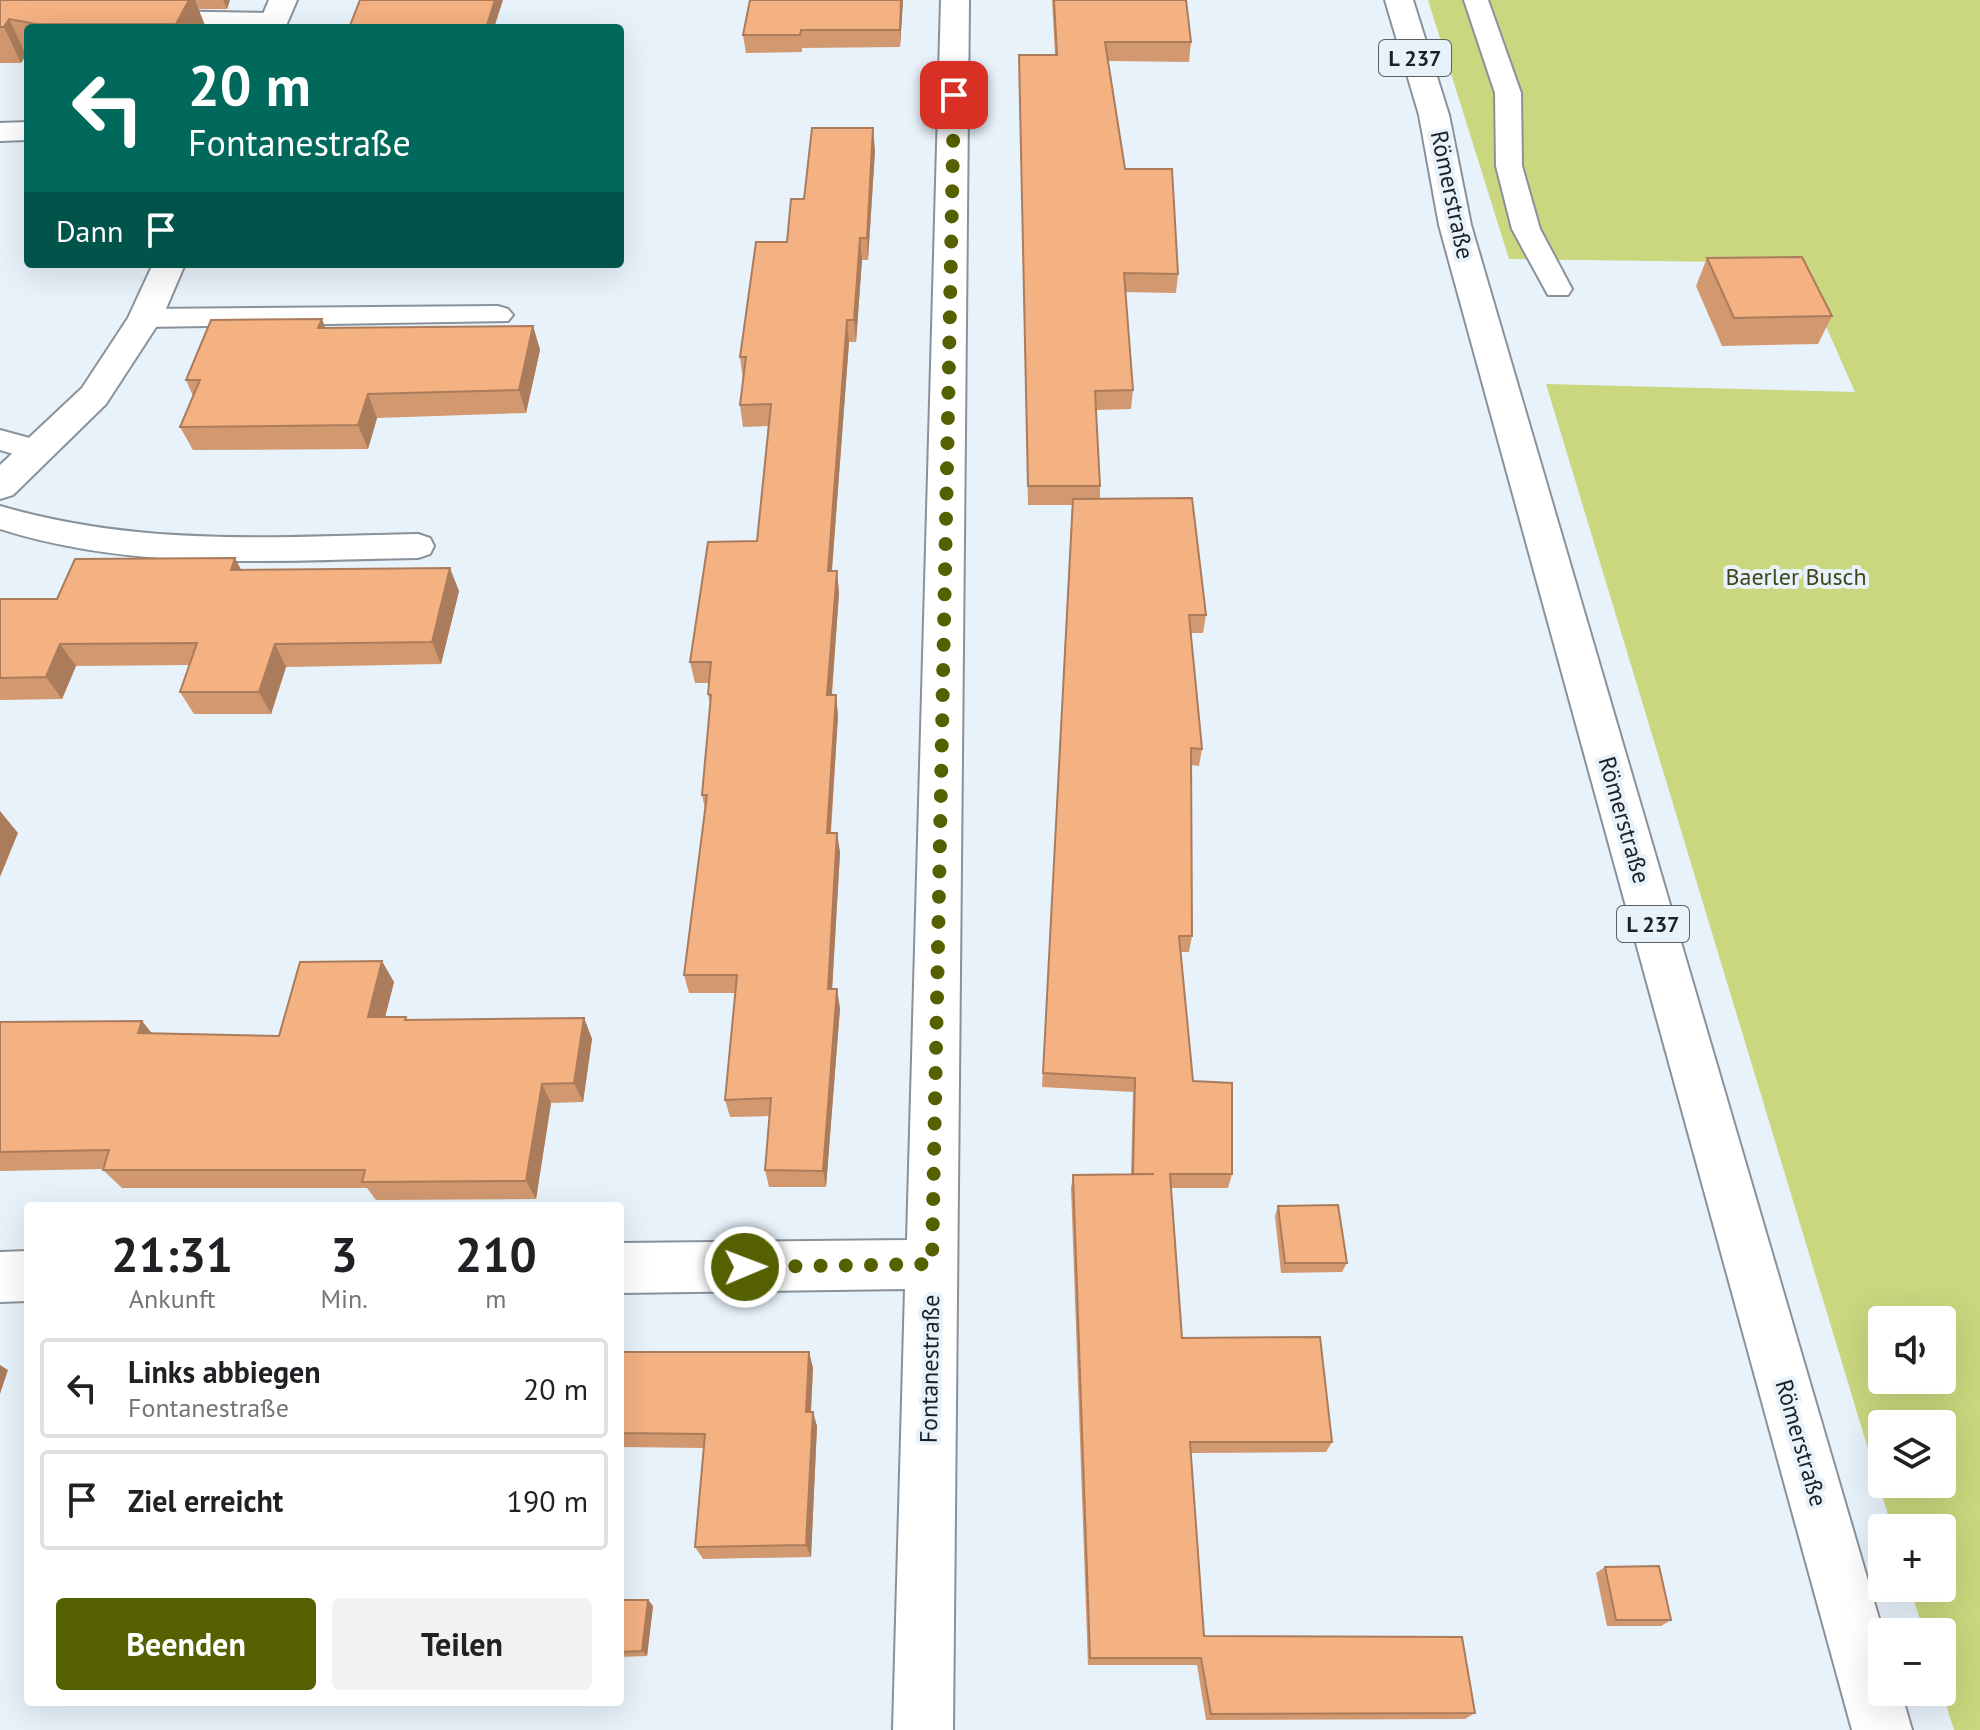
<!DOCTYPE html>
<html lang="de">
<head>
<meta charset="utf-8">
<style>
  body { margin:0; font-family:"PT Sans",sans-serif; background:#f2f2f2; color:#202124; height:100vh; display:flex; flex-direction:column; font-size:30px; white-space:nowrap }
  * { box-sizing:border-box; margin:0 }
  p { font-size:26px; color:#757577 }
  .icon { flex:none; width:44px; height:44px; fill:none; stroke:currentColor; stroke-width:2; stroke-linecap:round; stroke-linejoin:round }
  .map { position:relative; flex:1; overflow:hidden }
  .drawer { position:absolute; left:24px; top:1202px; width:600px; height:504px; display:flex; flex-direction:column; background:#fff; border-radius:8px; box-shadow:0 8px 32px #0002 }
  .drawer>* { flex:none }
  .banner { position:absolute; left:24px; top:24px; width:600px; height:244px; border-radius:8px; box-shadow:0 8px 32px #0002; background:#00695c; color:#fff; overflow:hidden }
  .fabs { position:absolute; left:1868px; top:1306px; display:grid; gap:16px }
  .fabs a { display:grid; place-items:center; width:88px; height:88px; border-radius:8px; background:#fff; box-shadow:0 8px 32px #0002; font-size:40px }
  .pin { position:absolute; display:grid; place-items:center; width:68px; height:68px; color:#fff; margin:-34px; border-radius:16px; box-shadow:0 4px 12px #0006 }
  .me { position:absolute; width:88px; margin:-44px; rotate:89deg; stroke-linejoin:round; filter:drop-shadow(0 0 6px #0008) }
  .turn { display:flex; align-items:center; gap:28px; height:168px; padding:0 32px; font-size:36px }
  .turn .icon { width:104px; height:104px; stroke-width:2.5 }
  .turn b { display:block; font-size:56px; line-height:68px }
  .then { display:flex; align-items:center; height:76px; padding:0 32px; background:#0003; gap:16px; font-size:30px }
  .eta { display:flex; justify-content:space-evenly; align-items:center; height:136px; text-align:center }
  .eta b { font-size:48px; font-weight:700; line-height:56px }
  .button { display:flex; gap:16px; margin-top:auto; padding:16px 32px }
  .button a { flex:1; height:92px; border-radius:8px; background:#556101; color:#fff; font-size:32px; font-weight:700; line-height:92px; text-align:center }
  .button a+a { background:#f2f2f2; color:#202124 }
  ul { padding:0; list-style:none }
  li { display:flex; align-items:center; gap:24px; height:100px; margin:0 16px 12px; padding:0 16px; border:4px solid #e0e0e0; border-radius:8px }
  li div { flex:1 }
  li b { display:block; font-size:30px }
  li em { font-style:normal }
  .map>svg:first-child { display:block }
  .green { fill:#cad77e; fill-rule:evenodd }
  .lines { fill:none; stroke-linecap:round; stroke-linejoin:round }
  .lane-casing { stroke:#89929a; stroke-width:4 }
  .street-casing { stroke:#89929a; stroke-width:4 }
  .primary-casing { stroke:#89929a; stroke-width:4 }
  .lane { fill:#fff; fill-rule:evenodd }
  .street { fill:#fff; fill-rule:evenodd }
  .primary { fill:#fff; fill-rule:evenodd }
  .wall { fill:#d29870 }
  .shaded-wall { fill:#ab7c5b }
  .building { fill:#f4b182; stroke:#ab7c5b; stroke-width:2 }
  .route { stroke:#556101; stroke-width:14; stroke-dasharray:0 25.2 }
  .labels { text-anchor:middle; stroke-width:8; stroke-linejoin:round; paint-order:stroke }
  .shield { fill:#e8f2fb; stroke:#5b6064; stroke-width:2 }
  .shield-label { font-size:22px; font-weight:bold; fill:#1e2124 }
  .street-label { font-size:24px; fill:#1e2124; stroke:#e8f2fb }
  .park-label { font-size:24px; fill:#41471d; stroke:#e8f2fb }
</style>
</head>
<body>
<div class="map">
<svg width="1980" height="1730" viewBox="0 0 1980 1730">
  <rect width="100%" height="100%" fill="#e8f2fb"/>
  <path class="green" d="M1428,0h552v1730h-26l-12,-38v-60h-18l-14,-44h32v-60h-50l-346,-1144 309,8 -57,-129 -289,-4zM1882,1320h60v60h-60zM1882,1424h60v60h-60z"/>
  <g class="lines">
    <g class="lane-casing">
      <g id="lane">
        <path d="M1464,0h24l33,93 1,73 18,63 32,60 -4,6h-20l-36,-66 -16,-63 -1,-73z"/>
        <path d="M153,11l121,2 12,7 -12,7 -130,-4 -3,-5z"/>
        <path d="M498,306l10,3 5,6 -5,6 -363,6 -10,-3 -5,-6 5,-6 10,-3z"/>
        <path d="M0,430l48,13 5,7 -5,7 -11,4 -37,-11z"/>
        <path d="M0,506c142,41 272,31 418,28l12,4 4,8 -4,8 -12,4c-140,2 -283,14 -418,-29z"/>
      </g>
    </g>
    <g class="street-casing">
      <g id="street">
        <path d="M269,0h28l-12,28h-28z"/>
        <path d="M941,0h28l-16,1730h-60l12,-441 -285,4v-50l287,-3z"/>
        <path d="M28,122v18l-28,1v-18z"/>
        <path d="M153,264h32l-23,54 -56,86 -93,91 -13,4v-34l82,-77 46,-70z"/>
        <path d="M28,1251v50l-28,1v-50z"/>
      </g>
    </g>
    <g class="primary-casing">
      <path id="primary" d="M1385,0h28l36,115 22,110 412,1407 -1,60h19l11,38h-60l-413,-1505 -20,-110z"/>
    </g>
    <use href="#lane" class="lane"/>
    <use href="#street" class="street"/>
    <use href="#primary" class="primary"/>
  </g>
  <g class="wall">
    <path d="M0,0h230l-3,9h-29l8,19h-178v27h-2l-5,8h-21z"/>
    <path d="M903,0l-3,47 -98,1v4l-56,1 -3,-18z"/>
    <path d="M1052,0h134l5,42 -2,20 -81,-1 17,108 53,105 -2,19 -51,-1 8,98 -2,19 -35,1 4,76v13l106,116 -3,18h-12l11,116 -3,17 -8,-1 1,171 -3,16h-8l12,129 39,93 -4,14h-57l11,150 150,104 -6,10 -135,1 13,183 271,77 -10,6 -259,1 -9,-55h-109l-17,-477 2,-13 58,-1 2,-82 -91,-5 30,-582h-44l-9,-431v-19h36z"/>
    <path d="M875,150l-7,110h-6l-6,82h-7l-17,229h5l2,22 -7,102h4l2,21 -7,117h6l3,20 -8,136 8,19 -14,179h-57l-4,-17 4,-54 -39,1 -5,-17 10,-107h-46l-5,-18 21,-166 -3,-14 8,-91 -2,-10 1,-11h-14l-5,-21 67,-121 11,-115 -25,1 -3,-22 3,-25 -3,-23 64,-158z"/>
    <path d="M1707,258l125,58 -14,28 -96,2 -26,-60z"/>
    <path d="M533,326l7,24 -14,63 -149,5 -9,31 -175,1 -13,-23 13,-31 -7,-16 139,-52z"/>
    <path d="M241,569l218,22 -18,73 -155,3 -15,47h-77l-14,-22 10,-27 -114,1 -14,33 -62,1v-101h57z"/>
    <path d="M394,982l-9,35h21l2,3 176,-2 8,21 -9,63 -32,1 -15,96 -160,1 -9,-12h-245l-19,-18v-1l-103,2v-149l152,12 127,2z"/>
    <path d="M1278,1206l69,57 -5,9 -61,1 -6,-57z"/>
    <path d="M620,1352h189l4,16 -2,44 6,14 -6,131 -108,2 -8,-12 9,-99 -84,-1z"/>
    <path d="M1605,1567l66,53 -10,6h-54l-11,-53z"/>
    <path d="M620,1600h28l5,6 -6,50 -27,1z"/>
  </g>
  <g class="shaded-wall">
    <path d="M189,0h6l11,28h-29l-1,-4z"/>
    <path d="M223,0h7l-3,9z"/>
    <path d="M495,0h8l-9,28h-8z"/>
    <path d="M901,0h2l-3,47v-17z"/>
    <path d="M9,19l17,36 -5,8 -17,-36z"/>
    <path d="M873,128l2,22 -7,110 -1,-22z"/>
    <path d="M860,238l2,22 -6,82 -2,-22z"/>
    <path d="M322,319l9,24 -13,-15z"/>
    <path d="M847,320l2,22 -19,251 -2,-22z"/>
    <path d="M533,326l7,24 -14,63 -7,-23z"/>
    <path d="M368,394l9,24 -9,31 -10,-24z"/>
    <path d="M235,558l12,23 -16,-11z"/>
    <path d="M450,568l9,23 -18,73 -9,-22z"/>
    <path d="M837,571l2,22 -9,123 -3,-21z"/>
    <path d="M60,644l16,22 -14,33 -16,-22z"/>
    <path d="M275,644l11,23 -15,47 -12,-22z"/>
    <path d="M836,695l2,21 -9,137 -2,-20z"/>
    <path d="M0,811l18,22 -18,44z"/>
    <path d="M837,833l3,20 -9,155 -3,-19z"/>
    <path d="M382,961l12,21 -14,55 -12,-20z"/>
    <path d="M837,989l3,19 -14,179 -3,-16z"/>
    <path d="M584,1018l8,21 -9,63 -9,-19z"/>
    <path d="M142,1021l17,21 -21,-9z"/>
    <path d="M542,1084l9,19 -15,96 -10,-18z"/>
    <path d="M809,1352l4,16 -3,58 -4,-14z"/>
    <path d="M0,1365l8,5 -8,24z"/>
    <path d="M813,1412l4,14 -6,131 -5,-12z"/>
    <path d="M648,1600l5,6 -6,50 -5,-5z"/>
  </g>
  <g class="building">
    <path d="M0,0h189l-13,24h-140l-27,-5 -5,8h-4z"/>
    <path d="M360,0h135l-9,28h-137z"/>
    <path d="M750,0h151l-1,30h-99l-1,5h-57z"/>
    <path d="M1054,0h132l5,42h-86l20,127h47l6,105 -54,-1 9,117 -38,1 5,95h-72l-9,-431h38z"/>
    <path d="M812,128h61l-6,110h-7l-6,82h-7l-19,251h9l-10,124h9l-9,138h10l-9,156h9l-14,182 -58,-1 6,-72 -46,2 12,-125h-53l23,-180h-5l9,-100 -3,-1 3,-32h-21l18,-120 49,-1 14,-137 -31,1 6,-48h-6l16,-115h31l4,-43h13z"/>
    <path d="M1802,257l30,59 -98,2 -27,-60z"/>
    <path d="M322,319l-4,9 215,-2 -14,64 -151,4 -10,31 -178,2 20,-47h-14l25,-60z"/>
    <path d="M1192,498l14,117h-17l13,134 -11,-1 1,188h-13l14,145 39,2v91h-62l12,164 138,-1 12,105h-142l14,194 258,1 13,76 -264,1 -10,-56h-111l-17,-483 81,-1h-21l2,-96 -92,-5 30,-574z"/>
    <path d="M235,558l-4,12 219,-2 -18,74 -157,2 -16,48h-79l17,-49 -137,1 -14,33 -46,1v-79h57l18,-40z"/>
    <path d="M382,961l-14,56h38l-1,3 179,-2 -10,65 -32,1 -16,97 -164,1 3,-12h-262l6,-20 -109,2v-130l142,-1 -4,12 141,3 21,-74z"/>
    <path d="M1338,1205l9,58h-62l-7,-57z"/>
    <path d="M620,1352h189l-3,60h7l-7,133 -111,2 10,-113 -85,-1z"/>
    <path d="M1659,1566l12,54h-55l-11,-53z"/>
    <path d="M620,1600h28l-6,51 -22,1z"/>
  </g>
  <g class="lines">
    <path class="route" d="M745,1267l187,-3 22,-1169"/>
  </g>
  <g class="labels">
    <g class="shield">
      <rect x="1379" y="40" width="72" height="36" rx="6"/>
      <rect x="1617" y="906" width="72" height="36" rx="6"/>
    </g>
    <g class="shield-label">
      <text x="1415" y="66">L 237</text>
      <text x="1653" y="932">L 237</text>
    </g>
    <g class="street-label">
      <text transform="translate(1452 195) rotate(78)" y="8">Römerstraße</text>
      <text transform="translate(1624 820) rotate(74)" y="8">Römerstraße</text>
      <text transform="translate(930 1369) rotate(-89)" y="8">Fontanestraße</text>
      <text transform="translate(1801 1443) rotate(74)" y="8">Römerstraße</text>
    </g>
    <g class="park-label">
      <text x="1796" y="585">Baerler Busch</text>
    </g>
  </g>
</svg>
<div class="fabs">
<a><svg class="icon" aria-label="sound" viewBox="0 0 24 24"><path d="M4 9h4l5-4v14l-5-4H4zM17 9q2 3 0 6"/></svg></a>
<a><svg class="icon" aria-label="layers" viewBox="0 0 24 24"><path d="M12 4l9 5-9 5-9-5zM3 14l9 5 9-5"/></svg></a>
<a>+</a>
<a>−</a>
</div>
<div class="pin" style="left:954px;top:95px;background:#d93025"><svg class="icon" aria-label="arrive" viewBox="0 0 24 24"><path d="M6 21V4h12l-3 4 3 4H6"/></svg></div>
<svg class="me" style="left:745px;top:1267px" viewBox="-20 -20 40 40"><circle r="17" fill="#556101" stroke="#fff" stroke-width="3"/><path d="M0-11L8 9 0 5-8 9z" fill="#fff"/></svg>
<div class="banner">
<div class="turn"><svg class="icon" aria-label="left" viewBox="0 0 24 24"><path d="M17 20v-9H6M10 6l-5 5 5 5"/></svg><div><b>20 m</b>Fontanestraße</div></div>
<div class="then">Dann<svg class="icon" aria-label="arrive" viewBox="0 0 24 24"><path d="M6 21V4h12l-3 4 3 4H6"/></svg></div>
</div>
<section class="drawer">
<div class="eta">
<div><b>21:31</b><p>Ankunft</p></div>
<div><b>3</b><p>Min.</p></div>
<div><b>210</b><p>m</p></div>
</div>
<ul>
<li><svg class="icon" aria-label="left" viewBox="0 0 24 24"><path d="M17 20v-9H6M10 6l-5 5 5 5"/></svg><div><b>Links abbiegen</b><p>Fontanestraße</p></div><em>20 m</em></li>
<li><svg class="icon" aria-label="arrive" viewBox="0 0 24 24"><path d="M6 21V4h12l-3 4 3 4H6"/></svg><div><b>Ziel erreicht</b></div><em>190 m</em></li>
</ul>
<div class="button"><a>Beenden</a><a>Teilen</a></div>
</section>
</div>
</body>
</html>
